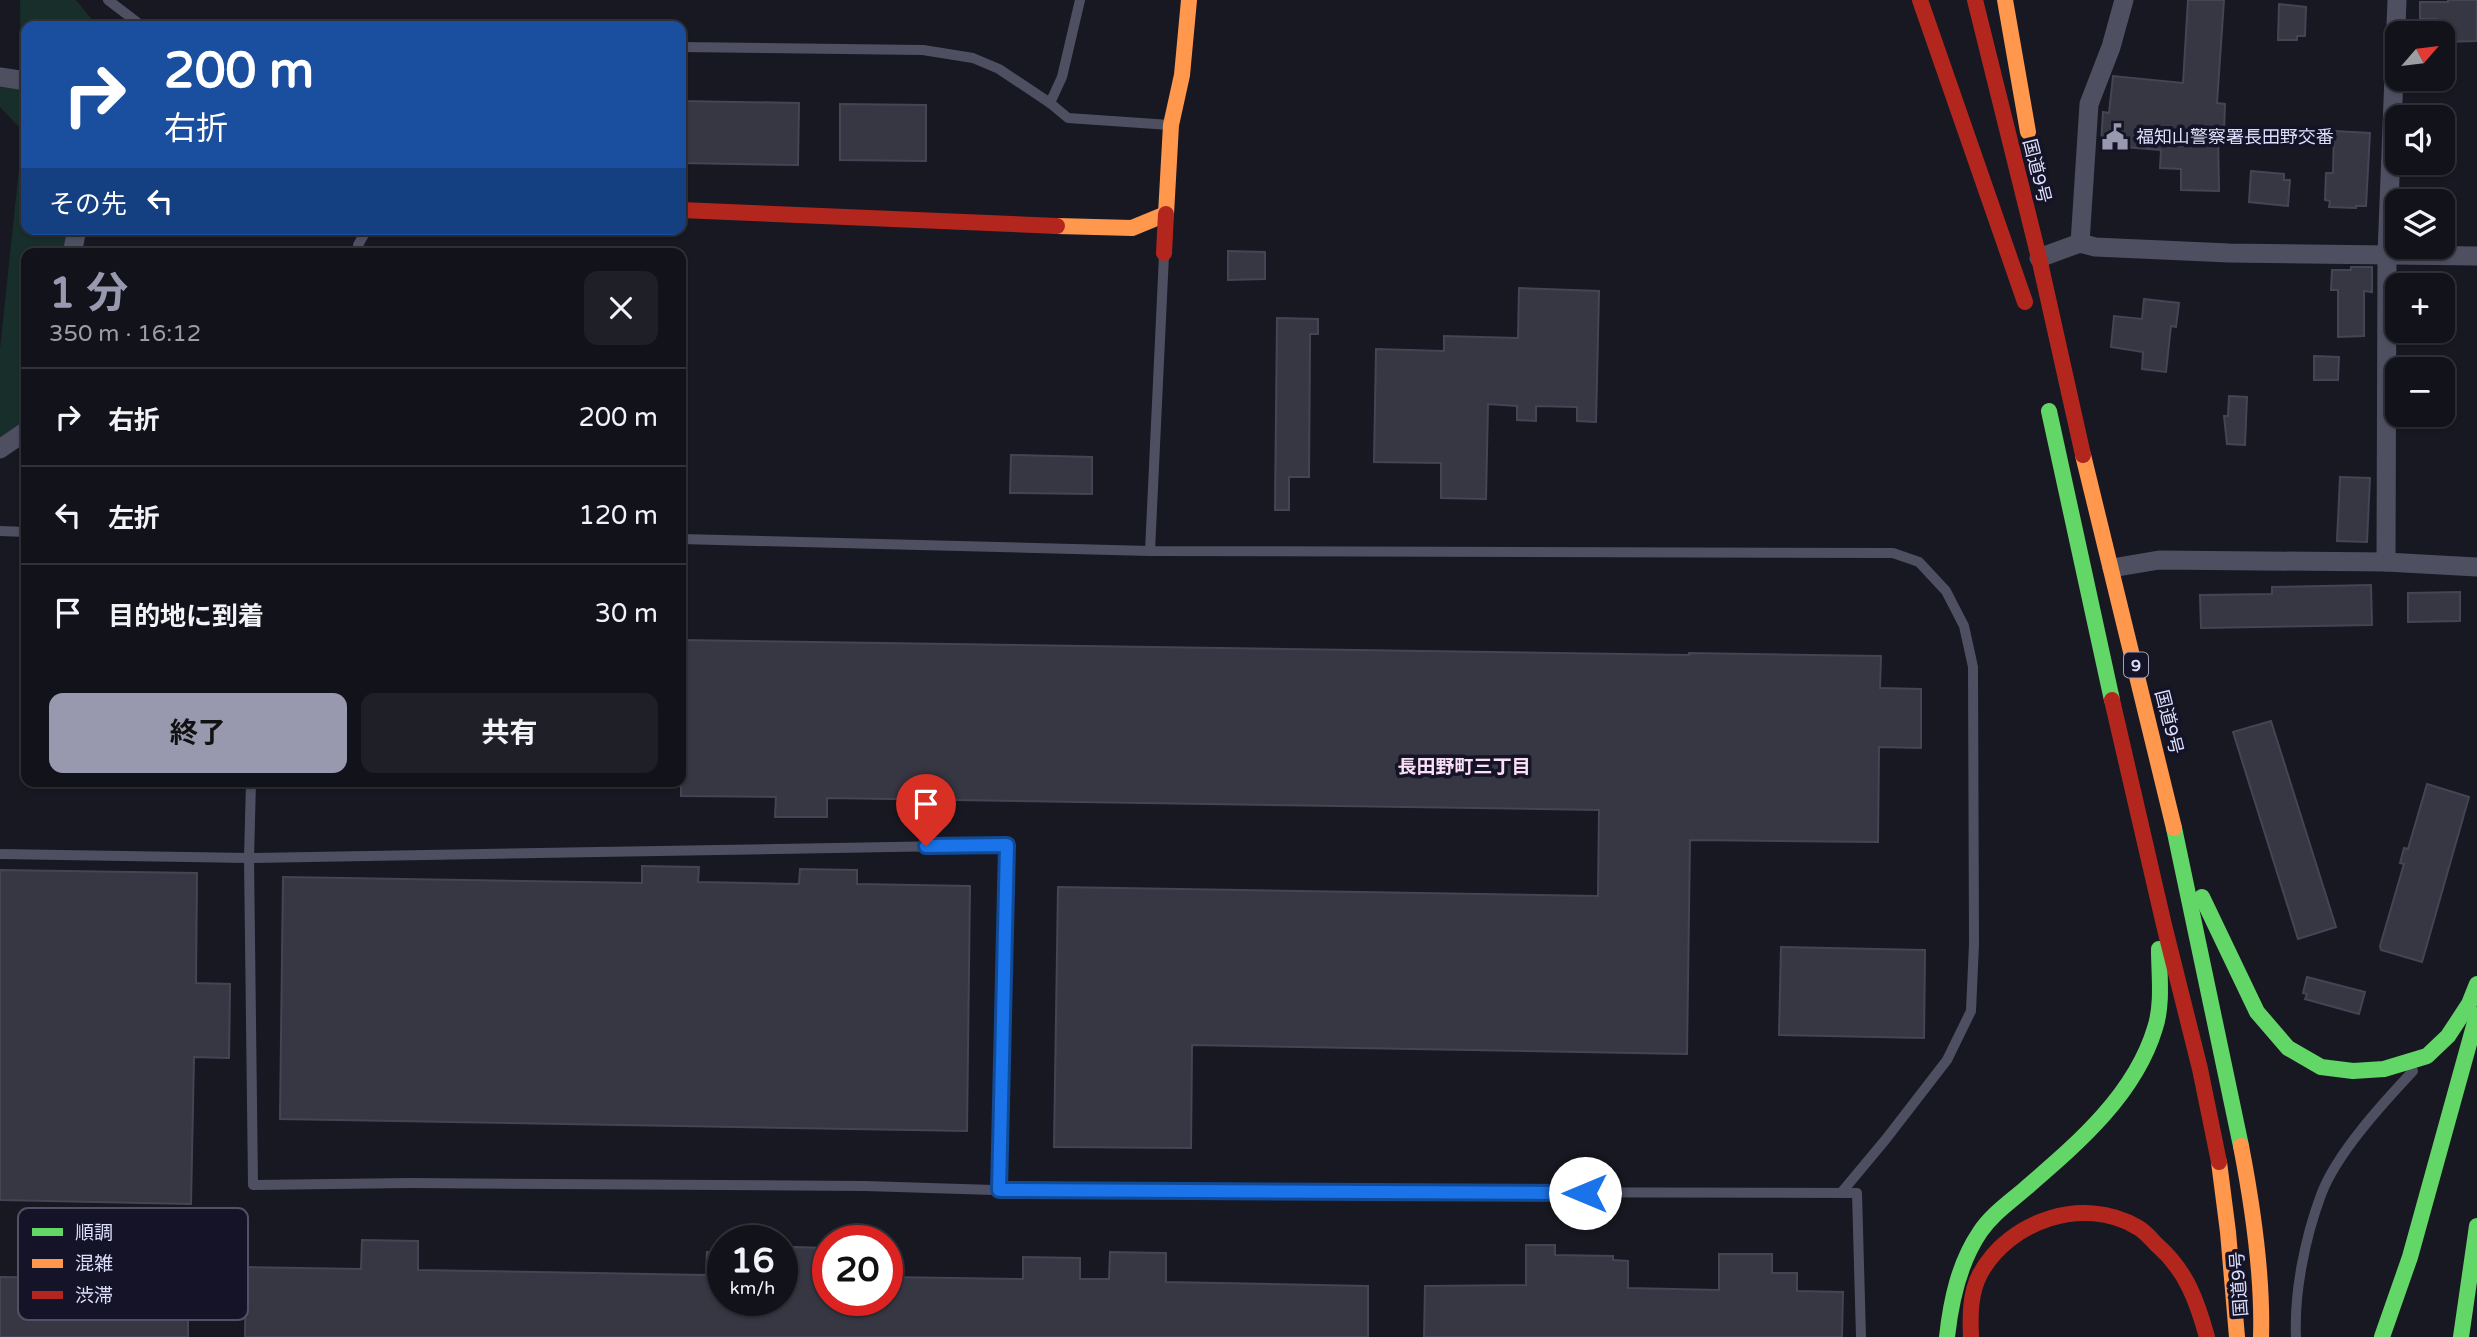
<!DOCTYPE html>
<html lang="ja">
<head>
<meta charset="utf-8">
<style>
  body { margin:0; font-family:"Varela Round","Noto Sans JP",sans-serif; background:#1f2027; color:#f1f3f6; height:100vh; display:flex; flex-direction:column; font-size:26px; white-space:nowrap }
  * { box-sizing:border-box; margin:0 }
  p { font-size:23px; color:#9c9ea2 }
  .icon { flex:none; width:38px; height:38px; fill:none; stroke:currentColor; stroke-width:2; stroke-linecap:round; stroke-linejoin:round }
  .map { position:relative; flex:1; overflow:hidden }
  .panel { position:absolute; left:21px; top:248px; width:665px; height:539px; display:flex; flex-direction:column; background:#12121a; border-radius:14px; box-shadow:0 2px 5px #0004,0 0 0 2px #313239 }
  .panel>* { flex:none }
  .banner { position:absolute; left:21px; top:21px; width:665px; height:214px; border-radius:14px; box-shadow:0 2px 5px #0004,0 0 0 2px #313239; background:#1a4fa0; color:#fff; overflow:hidden }
  .needle { width:46px; rotate:62deg }
  .tools { position:absolute; left:2385px; top:21px; display:grid; gap:14px }
  .tools a { display:grid; place-items:center; width:70px; height:70px; border-radius:14px; background:#12121a; box-shadow:0 2px 5px #0004,0 0 0 2px #313239; font-size:35px }
  .speed { position:absolute; left:707px; top:1225px; display:flex; gap:14px; font-size:35px; font-weight:700; text-align:center }
  .speed>* { display:grid; place-content:center; width:91px; height:91px; border-radius:50%; background:#12121a; box-shadow:0 2px 5px #0004,0 0 0 2px #313239; line-height:1 }
  .speed small { font-size:18px; font-weight:400 }
  .speed .limit { border:10px solid #d22; background:#fff; color:#111 }
  .pin { position:absolute; display:grid; place-items:center; width:60px; height:60px; color:#fff; margin:-72px -30px; border-radius:50% 50% 50% 0; rotate:-45deg; box-shadow:0 0 7px #0007 }
  .pin .icon { rotate:45deg }
  .me { position:absolute; width:77px; margin:-38px; rotate:270deg; stroke-linejoin:round; filter:drop-shadow(0 0 5px #0008) }
  .turn { display:flex; align-items:center; gap:24px; height:147px; padding:0 28px; font-size:32px }
  .turn .icon { width:91px; height:91px; stroke-width:2.5 }
  .turn b { display:block; font-size:49px; line-height:60px }
  .then { display:flex; align-items:center; height:66px; padding:0 28px; background:#0003; gap:14px; font-size:26px }
  .round { display:grid; place-items:center; flex:none; width:74px; height:74px; border-radius:14px; background:#1f2027 }
  .summary { display:flex; align-items:center; justify-content:space-between; height:119px; padding:0 28px }
  h1 { font-size:42px; font-weight:700; line-height:52px; color:#9899af }
  .action { display:flex; gap:14px; margin-top:auto; padding:14px 28px }
  .action a { flex:1; height:80px; border-radius:14px; background:#9899af; color:#111; font-size:28px; font-weight:700; line-height:80px; text-align:center }
  .action a+a { background:#1f2027; color:#f1f3f6 }
  ul { padding:0; list-style:none }
  li { display:flex; align-items:center; gap:21px; height:98px; padding:0 28px; border-top:2px solid #313239 }
  li div { flex:1 }
  li b { display:block; font-size:26px }
  li em { font-style:normal }
  .map>svg:first-child { display:block }
  .green { fill:#172e2b }
  .building { fill:#363743; stroke:#454454; stroke-width:2 }
  .lines { fill:none; stroke-linecap:round; stroke-linejoin:round }
  .lane { stroke:#4e5062; stroke-width:10 }
  .street { stroke:#4e5062; stroke-width:19 }
  .fast { stroke:#63d668; stroke-width:16 }
  .slow { stroke:#ff974d; stroke-width:16 }
  .jam { stroke:#b3261e; stroke-width:16 }
  .route-casing { stroke:#114b97; stroke-width:18 }
  .route { stroke:#1a73e8; stroke-width:12 }
  .labels { text-anchor:middle; stroke-width:7; stroke-linejoin:round; paint-order:stroke }
  .shield { fill:#141327; stroke:#a1a1bb; stroke-width:2 }
  .shield-label { font-size:16px; font-weight:bold; fill:#dddefb }
  .poi-label { font-size:18px; fill:#dddefb; stroke:#141327; text-anchor:start }
  .street-label { font-size:18px; fill:#dddefb; stroke:#141327 }
  .neighbourhood-label { font-size:19px; font-weight:bold; fill:#fbdff5; stroke:#141327 }
  .key { fill:#141327; stroke:#505067; stroke-width:2 }
  .key-label { font-size:19px; fill:#dddefb }
</style>
</head>
<body>
<div class="map">
<svg width="2477" height="1337" viewBox="0 0 2477 1337">
  <rect width="100%" height="100%" fill="#181822"/>
  <g class="green">
    <path d="M20,0h56l21,26h-71v52l-5,-1z"/>
    <path d="M0,81l26,3v145h46l-5,25h-41v169l-26,18v-92l23,-218 -23,-24z"/>
  </g>
  <g class="building">
    <path d="M2188,0h36l-7,103 8,1 -1,29h-6l1,58 -38,-1v-21l-21,-1 1,-18 -60,-5 2,-33 6,1 4,-37 70,7z"/>
    <path d="M2448,0h29v41l-34,1v-9h-6v-14h-17v-17h28z"/>
    <path d="M2279,4l27,3 -1,29h-8v4h-19z"/>
    <path d="M681,101l118,2 -1,62 -117,-2z"/>
    <path d="M840,104l86,1v56l-86,-1z"/>
    <path d="M2334,131l36,2 -4,73h-10v2l-27,-1 1,-6 -5,-1 1,-27h7z"/>
    <path d="M2251,171l33,3v6h6l-2,26 -39,-4z"/>
    <path d="M1228,251l37,1v27l-37,1z"/>
    <path d="M2351,267h21v25l-8,-1v45l-26,1v-47h-7l1,-20h19z"/>
    <path d="M1519,288l80,3 -3,131 -19,-1v-14l-41,-1v15l-19,-1v-14l-29,-2 -2,95 -45,-1v-35l-67,-1 2,-113 68,2v-15l74,2z"/>
    <path d="M2144,299l35,4 -3,24 -5,-1 -5,46 -24,-3 1,-17 -32,-5 3,-31 28,3z"/>
    <path d="M1277,318l41,1v15h-8l-1,143h-20v33h-14z"/>
    <path d="M2314,356l25,1 -1,23h-24z"/>
    <path d="M2229,396l18,1 -2,48 -18,-1 -3,-28h4z"/>
    <path d="M1011,455l81,2v37l-82,-1z"/>
    <path d="M2340,477l30,1 -3,64 -30,-1z"/>
    <path d="M2371,585l1,40 -171,3 -1,-33 72,-1v-7z"/>
    <path d="M2460,592v29l-52,1v-29z"/>
    <path d="M681,640l1008,15v-2l192,3 -1,32 41,1v59l-42,-1 -1,95 -188,-2 -3,214 -495,-9 -1,103 -137,-1 4,-260 540,9 1,-86 -772,-12v19h-52l1,-20 -95,-1z"/>
    <path d="M2271,721l65,206 -38,12 -65,-207z"/>
    <path d="M2427,784l42,13 -47,165 -41,-12 -1,-4 24,-82 -4,-1 4,-15 4,1z"/>
    <path d="M642,866l57,1 -1,15 101,2 1,-15 57,1v14l113,2 -3,245 -687,-12 3,-242 359,6z"/>
    <path d="M0,870l197,3 -1,110 34,1 -1,74 -35,-1 -3,147 -191,-4z"/>
    <path d="M1781,947l144,3 -1,88 -145,-3z"/>
    <path d="M2307,977l58,15 -6,22 -54,-15 2,-5 -4,-1z"/>
    <path d="M362,1240l56,1v29l288,5 1,-23h16v48h59v-25l11,1 1,-29 34,1v52h59v-23l136,2v-22l57,1v21h29l1,-27 56,1v29l202,4v51h-1123l1,-70 115,2z"/>
    <path d="M1526,1245h29v10l58,1v4l15,1v27l91,2v-36h53v19h25v18l46,1 -1,45h-418l1,-51 101,-1z"/>
    <path d="M74,1273h24v6l90,1v57h-188v-60l74,1z"/>
  </g>
  <g class="lines">
    <g class="lane">
      <path d="M108,0l34,26"/>
      <path d="M681,47l242,3 50,8 26,11 51,34 12,-26 18,-77"/>
      <path d="M1050,103l18,15 102,7"/>
      <path d="M358,254v-9l9,-16"/>
      <path d="M0,531l26,1"/>
      <path d="M681,539l469,12 743,2 26,9 27,29 18,35 9,41 1,277 -3,67 -24,49 -61,79 -45,54"/>
      <path d="M1150,551l14,-296"/>
      <path d="M251,782l-2,76 4,327 157,-2 455,3 162,5 830,2 4,144"/>
      <path d="M0,854l249,4 758,-13 -8,345"/>
      <path d="M2296,1337c-2,-45 9,-99 25,-142 15,-41 62,-92 92,-124"/>
    </g>
    <g class="street">
      <path d="M0,77l26,4"/>
      <path d="M2080,243l9,-139 22,-57 13,-47"/>
      <path d="M72,254l5,-25"/>
      <path d="M2039,258l41,-15 15,4 134,6 248,3"/>
      <path d="M0,449l26,-18"/>
      <path d="M2386,562l1,-308 10,-254"/>
      <path d="M2112,568l47,-8 227,2 91,5"/>
    </g>
    <g class="fast">
      <path d="M2049,411l63,289"/>
      <path d="M2174,828l67,318"/>
      <path d="M2202,897l55,115 31,36 33,19 32,4 31,-2 43,-13 21,-20 21,-32 8,-20"/>
      <path d="M1947,1337c4,-37 12,-74 33,-105 12,-18 30,-30 46,-44 51,-44 109,-93 129,-160 8,-24 4,-53 4,-79"/>
      <path d="M2382,1337l28,-80 67,-242"/>
      <path d="M2461,1337l16,-111"/>
    </g>
    <g class="slow">
      <path d="M2005,0l23,132"/>
      <path d="M1057,226l75,2 34,-14 5,-89 11,-50 7,-75"/>
      <path d="M2083,455l91,373"/>
      <path d="M2241,1146c12,62 22,128 20,191"/>
      <path d="M2219,1162l9,70 9,105"/>
    </g>
    <g class="jam">
      <path d="M1920,0l105,302"/>
      <path d="M1975,0l64,258 44,197"/>
      <path d="M681,210l376,16"/>
      <path d="M1164,253l2,-39"/>
      <path d="M2112,700l52,225 36,144 19,93"/>
      <path d="M1971,1337c-1,-21 -1,-44 9,-63 29,-53 103,-79 157,-47 8,4 14,12 20,18 29,25 40,56 50,92"/>
    </g>
  </g>
  <g class="lines">
    <g class="route-casing">
      <path id="route" d="M926,846l81,-1 -8,345 586,3"/>
    </g>
    <use href="#route" class="route"/>
  </g>
  <defs>
    <g id="civic-bare" transform="scale(2.1)"><path d="M-.6-6.5H3V-4.5H.6V-3L4-1V1h2V6H-6V1h2V-1L-.6-3ZM-1.2 2.5V6h2.4V2.5Z" fill="#9899af" stroke="#141327" stroke-width="2.5" paint-order="stroke"/></g>
  </defs>
  <g fill-rule="evenodd">
    <use href="#civic-bare" x="2115" y="137"/>
  </g>
  <g class="labels">
    <rect class="shield" x="2124" y="652.5" width="24" height="25" rx="5"/>
    <g class="shield-label">
      <text x="2136" y="671">9</text>
    </g>
    <g class="poi-label">
      <text x="2136" y="143">福知山警察署長田野交番</text>
    </g>
    <g class="street-label">
      <text transform="translate(2037 171) rotate(76)" y="6">国道9号</text>
      <text transform="translate(2169 722) rotate(76)" y="6">国道9号</text>
      <text transform="translate(2239 1284) rotate(-94)" y="6">国道9号</text>
    </g>
    <g class="neighbourhood-label">
      <text x="1464" y="773">長田野町三丁目</text>
    </g>
  </g>
  <rect x="18" y="1208" width="230" height="112" rx="10" class="key"/>
  <rect x="32" y="1228" width="31" height="8" fill="#63d668"/>
  <rect x="32" y="1259" width="31" height="9" fill="#ff974d"/>
  <rect x="32" y="1291" width="31" height="8" fill="#b3261e"/>
  <g class="key-label">
    <text x="75" y="1239">順調</text>
    <text x="75" y="1270">混雑</text>
    <text x="75" y="1302">渋滞</text>
  </g>
</svg>
<div class="tools">
<a><svg class="needle" viewBox="-14 -14 28 28"><path d="M0-13l5 13h-10z" fill="#e53935"/><path d="M0 13l5-13h-10z" fill="#9c9ea2"/></svg></a>
<a><svg class="icon" aria-label="sound" viewBox="0 0 24 24"><path d="M4 9h4l5-4v14l-5-4H4zM17 9q2 3 0 6"/></svg></a>
<a><svg class="icon" aria-label="layers" viewBox="0 0 24 24"><path d="M12 4l9 5-9 5-9-5zM3 14l9 5 9-5"/></svg></a>
<a>+</a>
<a>−</a>
</div>
<div class="speed"><div>16<small>km/h</small></div><div class="limit">20</div></div>
<div class="pin" style="left:926px;top:846px;background:#d93025"><svg class="icon" aria-label="arrive" viewBox="0 0 24 24"><path d="M6 21V4h12l-3 4 3 4H6"/></svg></div>
<svg class="me" style="left:1585px;top:1193px" viewBox="-20 -20 40 40"><circle r="19" fill="#fff"/><path d="M0-13L10 11 0 6-10 11z" fill="#1a73e8"/></svg>
<div class="banner">
<div class="turn"><svg class="icon" aria-label="right" viewBox="0 0 24 24"><path d="M7 20v-9h11M14 6l5 5-5 5"/></svg><div><b>200 m</b>右折</div></div>
<div class="then">その先<svg class="icon" aria-label="left" viewBox="0 0 24 24"><path d="M17 20v-9H6M10 6l-5 5 5 5"/></svg></div>
</div>
<section class="panel">
<div class="summary"><div><h1>1 分</h1><p>350 m · 16:12</p></div><a class="round"><svg class="icon" aria-label="close" viewBox="0 0 24 24"><path d="M6 6l12 12M18 6L6 18"/></svg></a></div>
<ul>
<li><svg class="icon" aria-label="right" viewBox="0 0 24 24"><path d="M7 20v-9h11M14 6l5 5-5 5"/></svg><div><b>右折</b></div><em>200 m</em></li>
<li><svg class="icon" aria-label="left" viewBox="0 0 24 24"><path d="M17 20v-9H6M10 6l-5 5 5 5"/></svg><div><b>左折</b></div><em>120 m</em></li>
<li><svg class="icon" aria-label="arrive" viewBox="0 0 24 24"><path d="M6 21V4h12l-3 4 3 4H6"/></svg><div><b>目的地に到着</b></div><em>30 m</em></li>
</ul>
<div class="action"><a>終了</a><a>共有</a></div>
</section>
</div>
</body>
</html>
